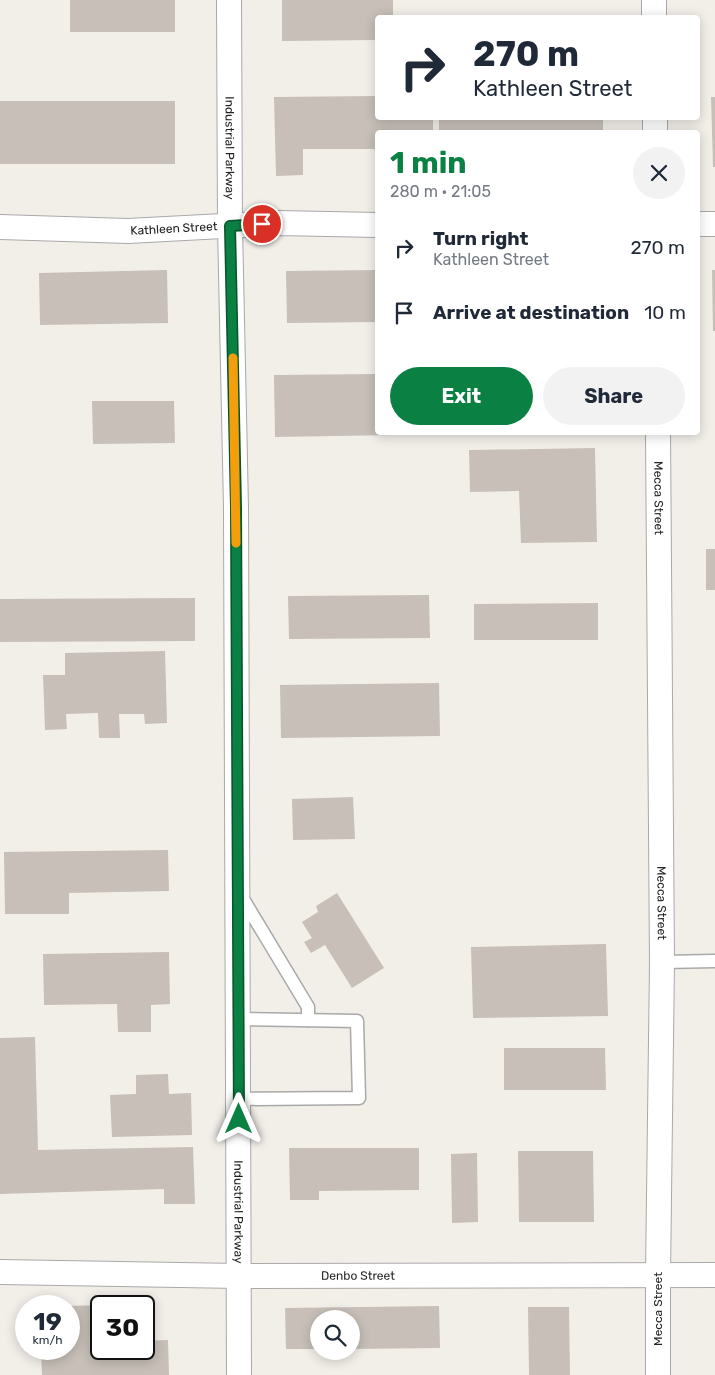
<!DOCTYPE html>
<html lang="en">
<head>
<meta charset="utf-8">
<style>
  body { margin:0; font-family:Rubik,sans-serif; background:#f2f2f3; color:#1f2937; height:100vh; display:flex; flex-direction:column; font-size:19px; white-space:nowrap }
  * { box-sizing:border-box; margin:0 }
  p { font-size:16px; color:#747a83 }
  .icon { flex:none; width:28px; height:28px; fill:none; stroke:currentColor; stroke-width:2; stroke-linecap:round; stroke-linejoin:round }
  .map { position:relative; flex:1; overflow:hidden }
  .panel { position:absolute; left:375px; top:130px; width:325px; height:305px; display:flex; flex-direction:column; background:#fff; border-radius:5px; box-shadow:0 2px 12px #0003 }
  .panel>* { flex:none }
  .banner { position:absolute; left:375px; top:15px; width:325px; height:105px; border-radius:5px; box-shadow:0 2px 12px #0003; background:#fff; color:#1f2937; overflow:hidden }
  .tools { position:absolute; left:310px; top:1310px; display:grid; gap:10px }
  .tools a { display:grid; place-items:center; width:50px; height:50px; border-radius:50%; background:#fff; box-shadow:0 2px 12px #0003; font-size:25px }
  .speed { position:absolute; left:15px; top:1295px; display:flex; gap:10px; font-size:25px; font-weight:700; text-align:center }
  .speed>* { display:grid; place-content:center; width:65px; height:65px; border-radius:50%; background:#fff; box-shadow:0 2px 12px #0003; line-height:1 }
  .speed small { font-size:12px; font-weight:400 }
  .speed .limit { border:2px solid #111; border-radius:8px; background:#fff; color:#111 }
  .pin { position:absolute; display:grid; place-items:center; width:42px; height:42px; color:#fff; margin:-21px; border:2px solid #fff; border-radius:50%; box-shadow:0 1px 5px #0007 }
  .me { position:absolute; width:55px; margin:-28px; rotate:0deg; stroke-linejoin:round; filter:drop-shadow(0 0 4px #0008) }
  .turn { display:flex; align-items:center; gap:18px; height:105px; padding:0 15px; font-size:22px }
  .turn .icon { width:65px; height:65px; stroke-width:2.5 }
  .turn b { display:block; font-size:35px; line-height:42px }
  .round { display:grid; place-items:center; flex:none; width:52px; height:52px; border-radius:26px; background:#f2f2f3 }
  .overview { display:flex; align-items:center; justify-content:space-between; height:85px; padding:0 15px }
  h1 { font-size:30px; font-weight:700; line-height:38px; color:#0b8043 }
  .cta { display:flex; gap:10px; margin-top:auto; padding:10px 15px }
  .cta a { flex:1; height:58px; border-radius:30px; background:#0b8043; color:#fff; font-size:20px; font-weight:700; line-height:58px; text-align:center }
  .cta a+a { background:#f2f2f3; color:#1f2937 }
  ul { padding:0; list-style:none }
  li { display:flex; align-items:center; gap:15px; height:65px; padding:0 15px }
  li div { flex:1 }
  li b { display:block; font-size:19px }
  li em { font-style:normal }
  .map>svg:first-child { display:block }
  .building { fill:#c7bfb8 }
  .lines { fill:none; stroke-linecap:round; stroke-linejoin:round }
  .service-casing { stroke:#a9a9a9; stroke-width:15 }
  .minor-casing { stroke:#a9a9a9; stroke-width:26 }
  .service { stroke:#fff; stroke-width:12 }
  .minor { stroke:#fff; stroke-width:24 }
  .route-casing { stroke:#07532c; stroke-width:12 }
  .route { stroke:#0b8043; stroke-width:9 }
  .slow { stroke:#f59e0b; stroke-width:9 }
  .labels { text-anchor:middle; stroke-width:4; stroke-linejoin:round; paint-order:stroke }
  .street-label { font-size:12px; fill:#222; stroke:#fff }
</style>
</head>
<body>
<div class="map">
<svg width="715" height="1375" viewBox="0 0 715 1375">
  <rect width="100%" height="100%" fill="#f2efe9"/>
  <g class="building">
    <rect x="70" y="0" width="105" height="32"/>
    <path d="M282,0h111v18h-15v22l-96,1z"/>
    <path d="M378,96v22h55v14h-55v17h-75v26l-27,1 -2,-79z"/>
    <path d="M711,97h4v70h-2z"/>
    <rect x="0" y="101" width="175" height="63"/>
    <rect x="439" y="118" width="164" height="14"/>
    <path d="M167,270l1,53 -128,2 -1,-52z"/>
    <path d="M378,270v52l-91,1 -1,-52z"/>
    <path d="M712,270h3v61h-2z"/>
    <path d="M378,374v58h18v3l-121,2 -1,-62z"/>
    <path d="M92,401h82l1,42 -82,1z"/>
    <path d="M595,448l2,94 -76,1 -2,-52 -49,1 -1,-42z"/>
    <rect x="706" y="549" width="9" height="41"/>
    <path d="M429,595l1,43 -141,1 -1,-43z"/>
    <path d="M195,598v43l-195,1v-43z"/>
    <path d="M598,603v37h-124v-36z"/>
    <path d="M165,651l2,72 -22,1 -1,-10h-25l1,24h-21l-1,-25 -32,1 1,15 -22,1 -2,-55h22v-22z"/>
    <path d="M439,683l1,53 -159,2 -1,-53z"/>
    <path d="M353,797l2,42 -62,1 -1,-41z"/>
    <path d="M168,850l1,41 -100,2v21h-64l-1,-62z"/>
    <path d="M337,893l47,75 -32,20 -27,-43 -14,8 -7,-11 8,-4 -10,-16 16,-10 -2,-6z"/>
    <path d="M606,944l2,72 -135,2 -2,-71z"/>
    <path d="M169,952l1,52 -19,1v27h-33l-1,-28 -73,1 -1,-51z"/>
    <path d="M35,1037l3,113 155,-3 2,57h-31v-15l-164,5v-156z"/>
    <path d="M504,1048h101l1,42h-102z"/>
    <path d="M168,1074l1,20 22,-1 1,42 -80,2 -2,-42 26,-1v-19z"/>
    <path d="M289,1148h130v42l-100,1v9h-29z"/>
    <path d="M518,1151h75l1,71h-75z"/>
    <path d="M477,1153l1,69 -26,1 -1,-69z"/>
    <path d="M101,1305v44h43v-8l24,-1 1,35h-127l-1,-26h28v-43z"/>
    <path d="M439,1306l1,42 -89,1v-30h-32v30h-33l-1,-41z"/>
    <path d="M528,1307h41l1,68h-41z"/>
    <path d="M26,1313v31h-7l-1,-30z"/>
  </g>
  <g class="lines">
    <g class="service-casing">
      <g id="service">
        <path d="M240,894l68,113v13"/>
        <path d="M662,962l53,-1"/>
        <path d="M238,1019l119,2 2,77 -120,1"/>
      </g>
    </g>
    <g class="minor-casing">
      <g id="minor">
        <path id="s1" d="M229,0l1,226 6,282 3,867"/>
        <path d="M654,0v18"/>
        <path d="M655,118v14"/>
        <path d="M698,224h17"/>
        <path id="s2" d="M0,227l128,4 150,-8 100,2"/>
        <path id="s3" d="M658,432l4,530 -4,313v100"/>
        <path id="s4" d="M0,1272l239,4 476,-1"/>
      </g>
    </g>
    <use href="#service" class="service"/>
    <use href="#minor" class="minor"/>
  </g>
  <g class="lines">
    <g class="route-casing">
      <path id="route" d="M239,1119l-3,-611 -6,-282 32,-2"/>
    </g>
    <use href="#route" class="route"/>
    <path class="slow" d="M233,358l3,185"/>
  </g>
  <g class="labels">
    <g class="street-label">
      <text dy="4" stroke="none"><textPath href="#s1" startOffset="148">Industrial Parkway</textPath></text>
      <text dy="4" stroke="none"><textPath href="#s2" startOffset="174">Kathleen Street</textPath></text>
      <text dy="4" stroke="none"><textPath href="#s3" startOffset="66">Mecca Street</textPath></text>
      <text dy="4" stroke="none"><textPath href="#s3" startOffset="471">Mecca Street</textPath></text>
      <text dy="4" stroke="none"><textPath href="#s1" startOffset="1212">Industrial Parkway</textPath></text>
      <text dy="4" stroke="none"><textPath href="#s4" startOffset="358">Denbo Street</textPath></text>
      <text transform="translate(658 1309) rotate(-90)" y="4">Mecca Street</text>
    </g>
  </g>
</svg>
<div class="tools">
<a><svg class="icon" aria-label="search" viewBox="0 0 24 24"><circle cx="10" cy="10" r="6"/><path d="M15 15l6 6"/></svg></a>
</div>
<div class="speed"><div>19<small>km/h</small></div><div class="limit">30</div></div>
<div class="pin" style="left:262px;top:224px;background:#d93025"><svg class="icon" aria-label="arrive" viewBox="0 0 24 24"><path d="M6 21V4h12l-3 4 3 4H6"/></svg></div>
<svg class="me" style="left:239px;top:1119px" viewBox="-20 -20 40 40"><path d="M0-17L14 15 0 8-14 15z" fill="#0b8043" stroke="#fff" stroke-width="4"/></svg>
<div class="banner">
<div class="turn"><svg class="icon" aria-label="right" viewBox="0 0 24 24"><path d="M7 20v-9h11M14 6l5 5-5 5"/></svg><div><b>270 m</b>Kathleen Street</div></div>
</div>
<section class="panel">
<div class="overview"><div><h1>1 min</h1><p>280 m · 21:05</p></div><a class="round"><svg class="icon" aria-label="close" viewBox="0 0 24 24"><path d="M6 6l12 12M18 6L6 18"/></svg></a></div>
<ul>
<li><svg class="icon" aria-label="right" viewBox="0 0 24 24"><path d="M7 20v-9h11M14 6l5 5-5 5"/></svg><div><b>Turn right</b><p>Kathleen Street</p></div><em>270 m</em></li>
<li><svg class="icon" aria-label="arrive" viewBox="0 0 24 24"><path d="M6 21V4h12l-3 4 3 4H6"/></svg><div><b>Arrive at destination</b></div><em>10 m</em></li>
</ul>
<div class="cta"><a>Exit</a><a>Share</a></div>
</section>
</div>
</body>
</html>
